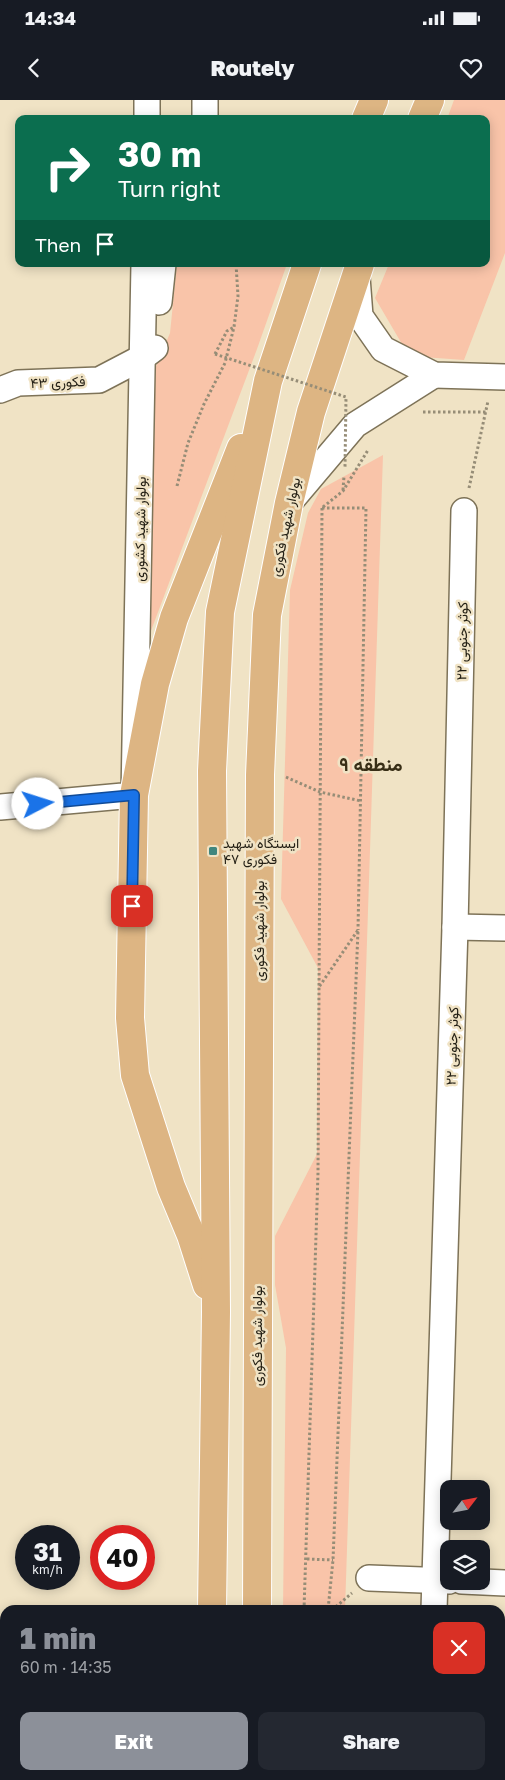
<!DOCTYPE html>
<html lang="en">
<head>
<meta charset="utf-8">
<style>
  body { margin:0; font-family:"Golos Text",Vazirmatn,sans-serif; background:#242831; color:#f1f3f6; height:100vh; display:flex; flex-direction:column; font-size:19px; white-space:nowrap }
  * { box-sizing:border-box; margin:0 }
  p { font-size:16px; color:#9ea1a6 }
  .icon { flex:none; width:28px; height:28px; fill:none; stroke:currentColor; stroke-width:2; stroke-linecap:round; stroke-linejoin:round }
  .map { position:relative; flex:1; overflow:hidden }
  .drawer { position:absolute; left:0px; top:1505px; width:505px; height:175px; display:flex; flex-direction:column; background:#171b24; border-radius:15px 15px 0 0; box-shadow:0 2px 12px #0003 }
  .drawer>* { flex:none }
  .hud { position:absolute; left:15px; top:15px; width:475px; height:152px; border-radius:10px; box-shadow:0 2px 12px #0003; background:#0b6e4f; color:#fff; overflow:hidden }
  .needle { width:32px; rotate:58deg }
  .tools { position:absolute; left:440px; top:1380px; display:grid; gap:10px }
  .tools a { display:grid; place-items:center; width:50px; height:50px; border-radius:10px; background:#171b24; box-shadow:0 2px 12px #0003; font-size:25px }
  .speed { position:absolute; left:15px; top:1425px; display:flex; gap:10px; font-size:25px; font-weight:700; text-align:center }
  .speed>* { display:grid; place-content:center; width:65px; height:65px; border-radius:50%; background:#171b24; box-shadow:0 2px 12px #0003; line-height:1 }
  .speed small { font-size:12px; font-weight:400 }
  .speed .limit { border:8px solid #d22; background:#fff; color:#111 }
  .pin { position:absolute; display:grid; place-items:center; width:42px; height:42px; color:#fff; margin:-21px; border-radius:10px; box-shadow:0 2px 8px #0006 }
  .me { position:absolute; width:55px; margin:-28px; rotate:85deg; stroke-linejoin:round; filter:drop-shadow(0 0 4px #0008) }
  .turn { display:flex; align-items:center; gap:18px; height:105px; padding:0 20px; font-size:22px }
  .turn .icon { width:65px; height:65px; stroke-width:2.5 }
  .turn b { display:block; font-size:35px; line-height:42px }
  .then { display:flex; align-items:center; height:48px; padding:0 20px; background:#0003; gap:10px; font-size:19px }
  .round { display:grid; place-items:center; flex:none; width:52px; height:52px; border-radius:10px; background:#242831 }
  .headline { display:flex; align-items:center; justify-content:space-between; height:85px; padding:0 20px }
  h1 { font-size:30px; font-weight:800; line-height:38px; color:#8c9099 }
  .primary-button { display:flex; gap:10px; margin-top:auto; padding:10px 20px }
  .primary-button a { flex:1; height:58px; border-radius:10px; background:#8c9099; color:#fff; font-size:20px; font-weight:800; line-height:58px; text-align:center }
  .primary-button a+a { background:#242831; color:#f1f3f6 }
  .status { display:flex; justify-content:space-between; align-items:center; height:35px; padding:0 25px; background:#171b24; direction:ltr }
  .status svg { height:14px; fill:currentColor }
  header { display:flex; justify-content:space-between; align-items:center; height:65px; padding:0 20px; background:#171b24; font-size:22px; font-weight:800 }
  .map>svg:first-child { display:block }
  .green { fill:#f9c4a9 }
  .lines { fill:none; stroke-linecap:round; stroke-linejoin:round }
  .minor-casing { stroke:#7e7358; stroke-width:28 }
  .major-casing { stroke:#fff; stroke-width:30 }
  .path { stroke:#968d77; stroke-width:3; stroke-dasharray:2.5 2.5; stroke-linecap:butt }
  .minor { stroke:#fff; stroke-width:25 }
  .major { stroke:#ddb583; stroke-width:28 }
  .path-bridge { stroke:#968d77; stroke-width:3; stroke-dasharray:2.5 2.5; stroke-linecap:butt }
  .route-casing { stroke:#114b97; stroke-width:12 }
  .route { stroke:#1a73e8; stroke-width:9 }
  .poi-dot { fill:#40867e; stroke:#f0e3c5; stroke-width:2 }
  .labels { text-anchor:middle; stroke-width:5; stroke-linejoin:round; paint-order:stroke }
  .street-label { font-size:14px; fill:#231f14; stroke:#f0e3c5 }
  .poi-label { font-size:14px; fill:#231f14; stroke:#f0e3c5; text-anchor:start }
  .district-label { font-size:19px; font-weight:bold; fill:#382e16; stroke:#f0e3c5 }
</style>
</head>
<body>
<div class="status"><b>14:34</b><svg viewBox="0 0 49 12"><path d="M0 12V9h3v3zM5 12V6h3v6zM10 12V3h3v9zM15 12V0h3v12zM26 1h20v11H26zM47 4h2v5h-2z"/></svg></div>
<header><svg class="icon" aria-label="back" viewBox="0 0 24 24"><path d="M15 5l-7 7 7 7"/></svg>Routely<svg class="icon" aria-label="heart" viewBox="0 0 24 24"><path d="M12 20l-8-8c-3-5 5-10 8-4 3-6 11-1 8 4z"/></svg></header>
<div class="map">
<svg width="505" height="1680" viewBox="0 0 505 1680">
  <rect width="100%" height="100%" fill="#f0e3c5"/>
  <g class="green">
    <path d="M454,0h51v153l-41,107 -55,-4 -34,-58 14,-34h97v-145h-39z"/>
    <path d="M177,164h110l-30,85 -117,311 10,-279 20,-48z"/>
    <path d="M383,355l-38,1155h-62l3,-262 -11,-63v-49l42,-82 1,-186 -37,-69 9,-309 18,-77 13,-24z"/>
    <path d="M278,1675h61v5h-62z"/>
  </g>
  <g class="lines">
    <g class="minor-casing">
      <g id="minor">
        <path d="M147,19v-19"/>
        <path d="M205,19v-19"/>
        <path d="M357,177l3,39 23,33 51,26 71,2"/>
        <path d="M159,202l4,-38"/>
        <path d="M0,290l18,-7 81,-3 44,-23 12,-9"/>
        <path d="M289,403l66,-78 79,-50"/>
        <path d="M0,707l134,-12 10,-531"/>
        <path d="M455,827l50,1"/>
        <path d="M369,1478l80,3"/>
        <path d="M462,1481l43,2"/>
        <path d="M434,1510l21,-683 9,-416"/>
        <path d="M427,1680v-5"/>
      </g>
    </g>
    <g class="major-casing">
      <g id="major">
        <path d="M366,19l8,-19"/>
        <path d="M422,19l8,-19"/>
        <path d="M207,1185l-16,-50 -20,-48 -36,-112 -5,-57 4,-223 21,-111 19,-66 67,-170"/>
        <path d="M212,1510l4,-298 -4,-541 8,-159 48,-231 39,-117"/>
        <path d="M257,1510l3,-835 7,-160 22,-112 22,-91 49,-148"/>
        <path d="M209,1680v-5"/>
        <path d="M254,1680v-5"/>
      </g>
    </g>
    <g class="path">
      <path d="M215,254l12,-23 7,-4"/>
      <path d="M423,312h63"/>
      <path d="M177,386l11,-43 16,-39 21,-41 9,-36 4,-31 -2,-32"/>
      <path d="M469,388l19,-87"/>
      <path d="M343,390l1,-14"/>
      <path d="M323,407l20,-16 25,-41"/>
      <path d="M322,408l-3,479 39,-57 -25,630 -5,50"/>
      <path d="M322,408h44l-8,422"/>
      <path d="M286,677l34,15 41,9"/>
      <path d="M307,1459l26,1"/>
      <path d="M304,1510l14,-437 1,-186"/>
      <path d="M332,1510l20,-17"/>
      <path d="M299,1680v-5"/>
      <path d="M323,1680l1,-5"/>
    </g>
    <use href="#minor" class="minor"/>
    <use href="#major" class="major"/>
    <path class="path-bridge" d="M215,254l131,43 -1,71"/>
  </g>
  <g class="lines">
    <g class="route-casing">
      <path id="route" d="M38,704l96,-9 -2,111"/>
    </g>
    <use href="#route" class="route"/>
  </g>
  <rect class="poi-dot" x="208" y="746" width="10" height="10" rx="2.5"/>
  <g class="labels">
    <g class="street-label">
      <text transform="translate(58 282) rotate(-2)" y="5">فکوری ۴۳</text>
      <text transform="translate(285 427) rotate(-78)" y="5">بولوار شهید فکوری</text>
      <text transform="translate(140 429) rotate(-89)" y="5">بولوار شهید کشوری</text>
      <text transform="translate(462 541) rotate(-89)" y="5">کوثر جنوبی ۲۲</text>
      <text transform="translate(259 831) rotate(-90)" y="5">بولوار شهید فکوری</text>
      <text transform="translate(452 946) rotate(-88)" y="5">کوثر جنوبی ۲۲</text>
      <text transform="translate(257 1236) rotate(-90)" y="5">بولوار شهید فکوری</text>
    </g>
    <g class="poi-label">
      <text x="223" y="748">ایستگاه شهید<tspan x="223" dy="16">فکوری ۴۷</tspan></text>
    </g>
    <g class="district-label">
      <text x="371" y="671">منطقه ۹</text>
    </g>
  </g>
</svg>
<div class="tools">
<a><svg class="needle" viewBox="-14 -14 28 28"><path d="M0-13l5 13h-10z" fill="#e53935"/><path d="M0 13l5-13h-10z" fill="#9ea1a6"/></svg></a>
<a><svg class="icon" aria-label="layers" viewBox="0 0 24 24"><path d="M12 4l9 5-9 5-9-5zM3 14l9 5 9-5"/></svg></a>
</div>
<div class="speed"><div>31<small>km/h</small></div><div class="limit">40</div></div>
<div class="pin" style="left:132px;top:806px;background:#d93025"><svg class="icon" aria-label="arrive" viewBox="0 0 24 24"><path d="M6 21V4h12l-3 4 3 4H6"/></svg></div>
<svg class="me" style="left:38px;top:704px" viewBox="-20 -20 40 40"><circle r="19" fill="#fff"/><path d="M0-13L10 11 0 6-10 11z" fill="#1a73e8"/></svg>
<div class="hud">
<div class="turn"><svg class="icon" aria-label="right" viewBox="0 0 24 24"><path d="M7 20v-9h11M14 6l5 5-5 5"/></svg><div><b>30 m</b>Turn right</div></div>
<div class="then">Then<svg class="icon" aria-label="arrive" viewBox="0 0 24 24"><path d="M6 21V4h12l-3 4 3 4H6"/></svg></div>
</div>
<section class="drawer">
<div class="headline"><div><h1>1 min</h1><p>60 m · 14:35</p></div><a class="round" style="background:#d93025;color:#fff"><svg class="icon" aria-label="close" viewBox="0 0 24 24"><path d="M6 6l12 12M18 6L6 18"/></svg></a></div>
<div class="primary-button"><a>Exit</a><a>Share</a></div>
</section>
</div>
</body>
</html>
